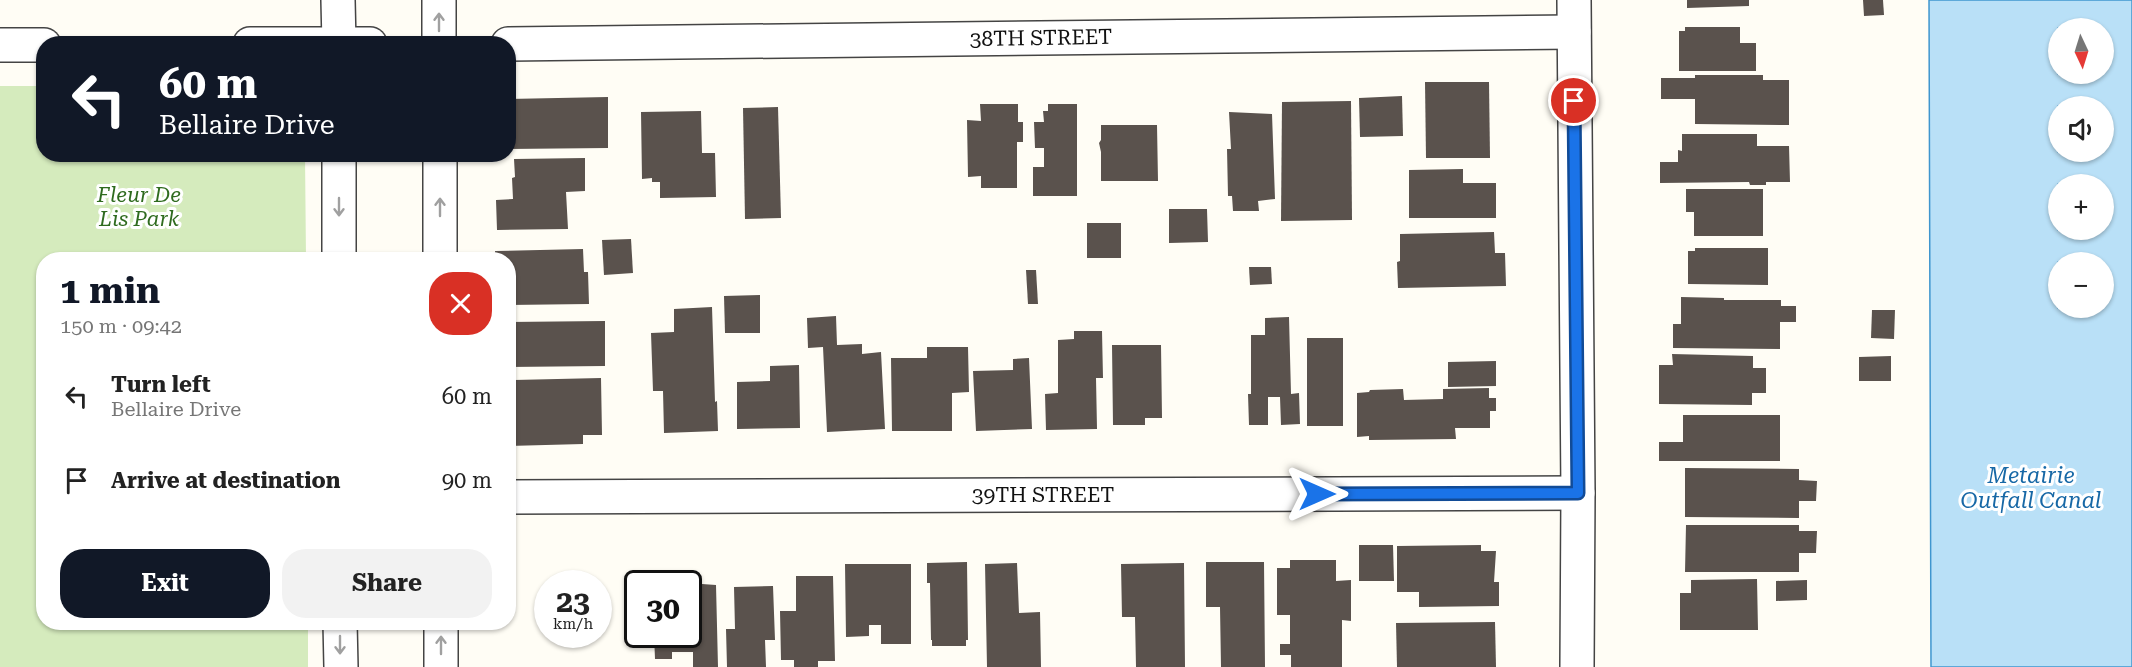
<!DOCTYPE html>
<html lang="en">
<head>
<meta charset="utf-8">
<style>
  body { margin:0; font-family:"Roboto Serif",serif; background:#f2f2f2; color:#222; height:100vh; display:flex; flex-direction:column; font-size:22px; white-space:nowrap }
  * { box-sizing:border-box; margin:0 }
  p { font-size:20px; color:#767676 }
  .icon { flex:none; width:33px; height:33px; fill:none; stroke:currentColor; stroke-width:2; stroke-linecap:round; stroke-linejoin:round }
  .map { position:relative; flex:1; overflow:hidden }
  .side { position:absolute; left:36px; top:252px; width:480px; height:378px; display:flex; flex-direction:column; background:#fff; border-radius:24px; box-shadow:0 2px 4px #0004 }
  .side>* { flex:none }
  .top-card { position:absolute; left:36px; top:36px; width:480px; height:126px; border-radius:24px; box-shadow:0 2px 4px #0004; background:#111827; color:#fff; overflow:hidden }
  .needle { width:39px; rotate:176deg }
  .buttons { position:absolute; left:2048px; top:18px; display:grid; gap:12px }
  .buttons a { display:grid; place-items:center; width:66px; height:66px; border-radius:50%; background:#fff; box-shadow:0 2px 4px #0004; font-size:30px }
  .speed { position:absolute; left:534px; top:570px; display:flex; gap:12px; font-size:30px; font-weight:700; text-align:center }
  .speed>* { display:grid; place-content:center; width:78px; height:78px; border-radius:50%; background:#fff; box-shadow:0 2px 4px #0004; line-height:1 }
  .speed small { font-size:15px; font-weight:400 }
  .speed .limit { border:3px solid #111; border-radius:9px; background:#fff; color:#111 }
  .pin { position:absolute; display:grid; place-items:center; width:51px; height:51px; color:#fff; margin:-26px; border:3px solid #fff; border-radius:50%; box-shadow:0 2px 6px #0007 }
  .me { position:absolute; width:66px; margin:-33px; rotate:90deg; stroke-linejoin:round; filter:drop-shadow(0 0 4px #0008) }
  .turn { display:flex; align-items:center; gap:21px; height:126px; padding:0 24px; font-size:27px }
  .turn .icon { width:78px; height:78px; stroke-width:2.5 }
  .turn b { display:block; font-size:42px; line-height:51px }
  .round { display:grid; place-items:center; flex:none; width:63px; height:63px; border-radius:24px; background:#f2f2f2 }
  .headline { display:flex; align-items:center; justify-content:space-between; height:102px; padding:0 24px }
  h1 { font-size:36px; font-weight:700; line-height:45px; color:#111827 }
  .cta { display:flex; gap:12px; margin-top:auto; padding:12px 24px }
  .cta a { flex:1; height:69px; border-radius:24px; background:#111827; color:#fff; font-size:24px; font-weight:700; line-height:69px; text-align:center }
  .cta a+a { background:#f2f2f2; color:#222 }
  ul { padding:0; list-style:none }
  li { display:flex; align-items:center; gap:18px; height:84px; padding:0 24px }
  li div { flex:1 }
  li b { display:block; font-size:22px }
  li em { font-style:normal }
  .map>svg:first-child { display:block }
  .green { fill:#d5ebbd }
  .water { fill:#b9e0f7; stroke:#3f96cf; stroke-width:1.5; fill-rule:evenodd }
  .building { fill:#5a524d }
  .lines { fill:none; stroke-linecap:round; stroke-linejoin:round }
  .minor-casing { stroke:#444; stroke-width:36 }
  .minor { stroke:#fff; stroke-width:33 }
  .oneway { stroke:#a0a0a0 }
  .route-casing { stroke:#114b97; stroke-width:15 }
  .route { stroke:#1a73e8; stroke-width:10 }
  .labels { text-anchor:middle; stroke-width:6; stroke-linejoin:round; paint-order:stroke }
  .street-label { font-size:21px; fill:#111; stroke:#fff }
  .park-label { font-size:21px; font-style:italic; fill:#2f6b1f; stroke:#fff }
  .water-label { font-size:22px; font-style:italic; fill:#1768a6; stroke:#fff }
</style>
</head>
<body>
<div class="map">
<svg width="2132" height="667" viewBox="0 0 2132 667">
  <rect width="100%" height="100%" fill="#fffdf5"/>
  <path class="green" d="M0,86h43l1,68 261,1 1,104 -262,1v362l264,1v44h-308z"/>
  <path class="water" d="M1929,0h203v667h-201zM2058,28h45v46h-45zM2058,106h45v46h-45zM2058,184h45v46h-45zM2058,262h45v46h-45z"/>
  <g class="building">
    <path d="M1687,0h62v6l-62,2z"/>
    <path d="M1863,0h20l1,15 -20,1z"/>
    <path d="M1685,27h55v16h16v28h-77v-40h6z"/>
    <path d="M1695,75h68v5h26v45l-94,-1v-25h-34v-21h34z"/>
    <path d="M1425,82h64l1,76h-64z"/>
    <path d="M1402,96l1,40 -43,1 -1,-39z"/>
    <path d="M608,97v51l-100,1v-50z"/>
    <path d="M1351,101l1,119 -71,1 1,-119z"/>
    <path d="M980,104h38v18h5v20h-6v46h-36v-12l-13,1 -1,-57 14,1z"/>
    <path d="M1048,104h29v92h-44v-29h11v-19h-9l-1,-26h10l-1,-11h5z"/>
    <path d="M778,107l3,111 -36,1 -2,-111z"/>
    <path d="M701,111l1,42h13l1,44 -56,1v-16h-8v-4l-10,1 -1,-67z"/>
    <path d="M1229,112l43,2 3,85 -17,2 1,10h-26l-1,-15h-4l-1,-47h4z"/>
    <path d="M1101,125h56l1,56h-57v-29l-2,-9 2,-3z"/>
    <path d="M1682,134h75v12h32l1,36h-24v3h-16l-1,-3 -89,1v-21h18v-12l4,1z"/>
    <path d="M585,158v33l-19,1 2,37 -71,1 -1,-30 17,-1 -1,-21 3,-1 -1,-18z"/>
    <path d="M1463,169v14h33v35h-87v-48z"/>
    <path d="M1686,189h77v47h-69v-24h-8z"/>
    <path d="M1169,209h38l1,33 -39,1z"/>
    <rect x="1087" y="223" width="34" height="35"/>
    <path d="M1494,232l1,21h10l1,33 -108,2 -1,-26 3,-1v-27z"/>
    <path d="M631,239l2,34 -29,2 -2,-35z"/>
    <path d="M1695,248h73v37l-80,-1v-33h7z"/>
    <path d="M583,249l1,23h4l1,32 -81,1v-45h-12l-1,-9z"/>
    <path d="M1249,267h22l1,17 -22,1z"/>
    <path d="M1026,270h10l2,34h-10z"/>
    <path d="M760,295v38h-35l-1,-37z"/>
    <path d="M1681,297l43,1v2h57v6h15v16h-16v27l-107,-1v-24h8z"/>
    <path d="M712,307l3,95 2,-1 1,30 -54,2 -1,-42h-10l-2,-58 23,-1v-23z"/>
    <path d="M1872,310h23l-1,29 -23,-1z"/>
    <path d="M836,316l1,29 25,-1v10l19,-2 4,77 -58,3 -4,-85 -15,1 -1,-30z"/>
    <path d="M1289,317l2,77 8,-1 1,31 -19,1 -1,-28h-12v28h-19l-1,-31h3v-59h14v-17z"/>
    <path d="M605,321v45l-97,1v-45z"/>
    <path d="M1074,331h28l1,47h-7l1,51 -51,1 -1,-36 13,-1v-53l16,-1z"/>
    <rect x="1307" y="338" width="36" height="88"/>
    <path d="M1112,345h49l1,73h-17v7h-32z"/>
    <path d="M927,347h41l1,45 -17,1v38h-60l-1,-73h36z"/>
    <path d="M1672,354l81,2v12h13v25h-14v12l-93,-1v-39h14z"/>
    <path d="M1891,356v25h-32v-24z"/>
    <path d="M1029,358l3,71 -56,2 -3,-60 40,-1v-11z"/>
    <path d="M1496,361v25l-48,1v-25z"/>
    <path d="M799,365l1,63 -63,1v-47l33,-1v-15z"/>
    <path d="M601,378l1,57h-19v9l-75,2v-59h7l-1,-7z"/>
    <path d="M1489,388v10h7v13h-6v17h-35l1,11 -87,1v-4l-12,1v-44l12,-1 1,-2 33,-1 1,11 39,-1v-10z"/>
    <path d="M1683,415h97v46h-121v-19h24z"/>
    <path d="M1685,468l114,1v11l18,1 -1,20h-17v17l-114,-1z"/>
    <path d="M1686,525h113v6h18l-1,22h-17v19h-114z"/>
    <path d="M1359,545h34l1,36h-35z"/>
    <path d="M1481,545v6h15l-2,31h5v24l-80,1v-15h-22v-46z"/>
    <path d="M1290,560h46v21l15,-1v41l-9,-1v47h-51v-12h-11v-11h10v-29h-13v-47h13z"/>
    <path d="M967,562l1,78h-2v6h-34v-6h-1l-1,-57h-3v-20z"/>
    <path d="M1206,562h58l1,105h-44l-1,-60h-14z"/>
    <path d="M1017,563l2,50 21,-1 1,55h-54l-2,-103z"/>
    <path d="M1184,563l1,104h-49l-1,-50h-13l-1,-53z"/>
    <path d="M845,564h66v80h-30v-19h-12v11l-23,1z"/>
    <path d="M796,576h37l2,85h-17v6h-24v-7h-13l-1,-49h16z"/>
    <path d="M1757,579l1,51h-78v-37h11v-13z"/>
    <path d="M1807,580v20l-31,1v-20z"/>
    <path d="M688,583l28,2 2,82h-25v-15h-21v7h-17l-1,-25h34z"/>
    <path d="M773,586l2,54h-10l1,27h-39l-1,-38h9l-1,-42z"/>
    <path d="M1495,622l1,45h-99l-1,-44z"/>
  </g>
  <g class="lines">
    <g class="minor-casing">
      <g id="minor">
        <path d="M338,0l1,44"/>
        <path d="M439,0v44"/>
        <path d="M1574,0l4,493 -1,174"/>
        <path d="M250,44h120"/>
        <path d="M508,44l1066,-12"/>
        <path d="M0,45h44"/>
        <path d="M339,154v106"/>
        <path d="M440,154v106"/>
        <path d="M508,497l1070,-4"/>
        <path d="M340,622l1,45"/>
        <path d="M441,622v45"/>
      </g>
    </g>
    <use href="#minor" class="minor"/>
  </g>
  <defs><path id="oneway-shaft" d="M-6 0H5M1.5-3L5.5 0L1.5 3" fill="none" stroke-width="1.6" stroke-linecap="round" stroke-linejoin="round" transform="scale(1.5)"/></defs>
  <g class="oneway">
    <use href="#oneway-shaft" transform="translate(439 22) rotate(-90)"/>
    <use href="#oneway-shaft" transform="translate(339 207) rotate(90)"/>
    <use href="#oneway-shaft" transform="translate(440 207) rotate(-90)"/>
    <use href="#oneway-shaft" transform="translate(340 645) rotate(90)"/>
    <use href="#oneway-shaft" transform="translate(441 645) rotate(-90)"/>
  </g>
  <g class="lines">
    <g class="route-casing">
      <path id="route" d="M1317,494l261,-1 -4,-392"/>
    </g>
    <use href="#route" class="route"/>
  </g>
  <g class="labels">
    <g class="street-label">
      <text transform="translate(1041 38) rotate(-1)" y="7">38TH STREET</text>
      <text x="1043" y="502">39TH STREET</text>
    </g>
    <g class="park-label">
      <text x="139" y="202">Fleur De<tspan x="139" dy="24">Lis Park</tspan></text>
    </g>
    <g class="water-label">
      <text x="2031" y="483">Metairie<tspan x="2031" dy="25">Outfall Canal</tspan></text>
    </g>
  </g>
</svg>
<div class="buttons">
<a><svg class="needle" viewBox="-14 -14 28 28"><path d="M0-13l5 13h-10z" fill="#e53935"/><path d="M0 13l5-13h-10z" fill="#767676"/></svg></a>
<a><svg class="icon" aria-label="sound" viewBox="0 0 24 24"><path d="M4 9h4l5-4v14l-5-4H4zM17 9q2 3 0 6"/></svg></a>
<a>+</a>
<a>−</a>
</div>
<div class="speed"><div>23<small>km/h</small></div><div class="limit">30</div></div>
<div class="pin" style="left:1574px;top:101px;background:#d93025"><svg class="icon" aria-label="arrive" viewBox="0 0 24 24"><path d="M6 21V4h12l-3 4 3 4H6"/></svg></div>
<svg class="me" style="left:1317px;top:494px" viewBox="-20 -20 40 40"><path d="M0-17L14 15 0 8-14 15z" fill="#1a73e8" stroke="#fff" stroke-width="4"/></svg>
<div class="top-card">
<div class="turn"><svg class="icon" aria-label="left" viewBox="0 0 24 24"><path d="M17 20v-9H6M10 6l-5 5 5 5"/></svg><div><b>60 m</b>Bellaire Drive</div></div>
</div>
<section class="side">
<div class="headline"><div><h1>1 min</h1><p>150 m · 09:42</p></div><a class="round" style="background:#d93025;color:#fff"><svg class="icon" aria-label="close" viewBox="0 0 24 24"><path d="M6 6l12 12M18 6L6 18"/></svg></a></div>
<ul>
<li><svg class="icon" aria-label="left" viewBox="0 0 24 24"><path d="M17 20v-9H6M10 6l-5 5 5 5"/></svg><div><b>Turn left</b><p>Bellaire Drive</p></div><em>60 m</em></li>
<li><svg class="icon" aria-label="arrive" viewBox="0 0 24 24"><path d="M6 21V4h12l-3 4 3 4H6"/></svg><div><b>Arrive at destination</b></div><em>90 m</em></li>
</ul>
<div class="cta"><a>Exit</a><a>Share</a></div>
</section>
</div>
</body>
</html>
